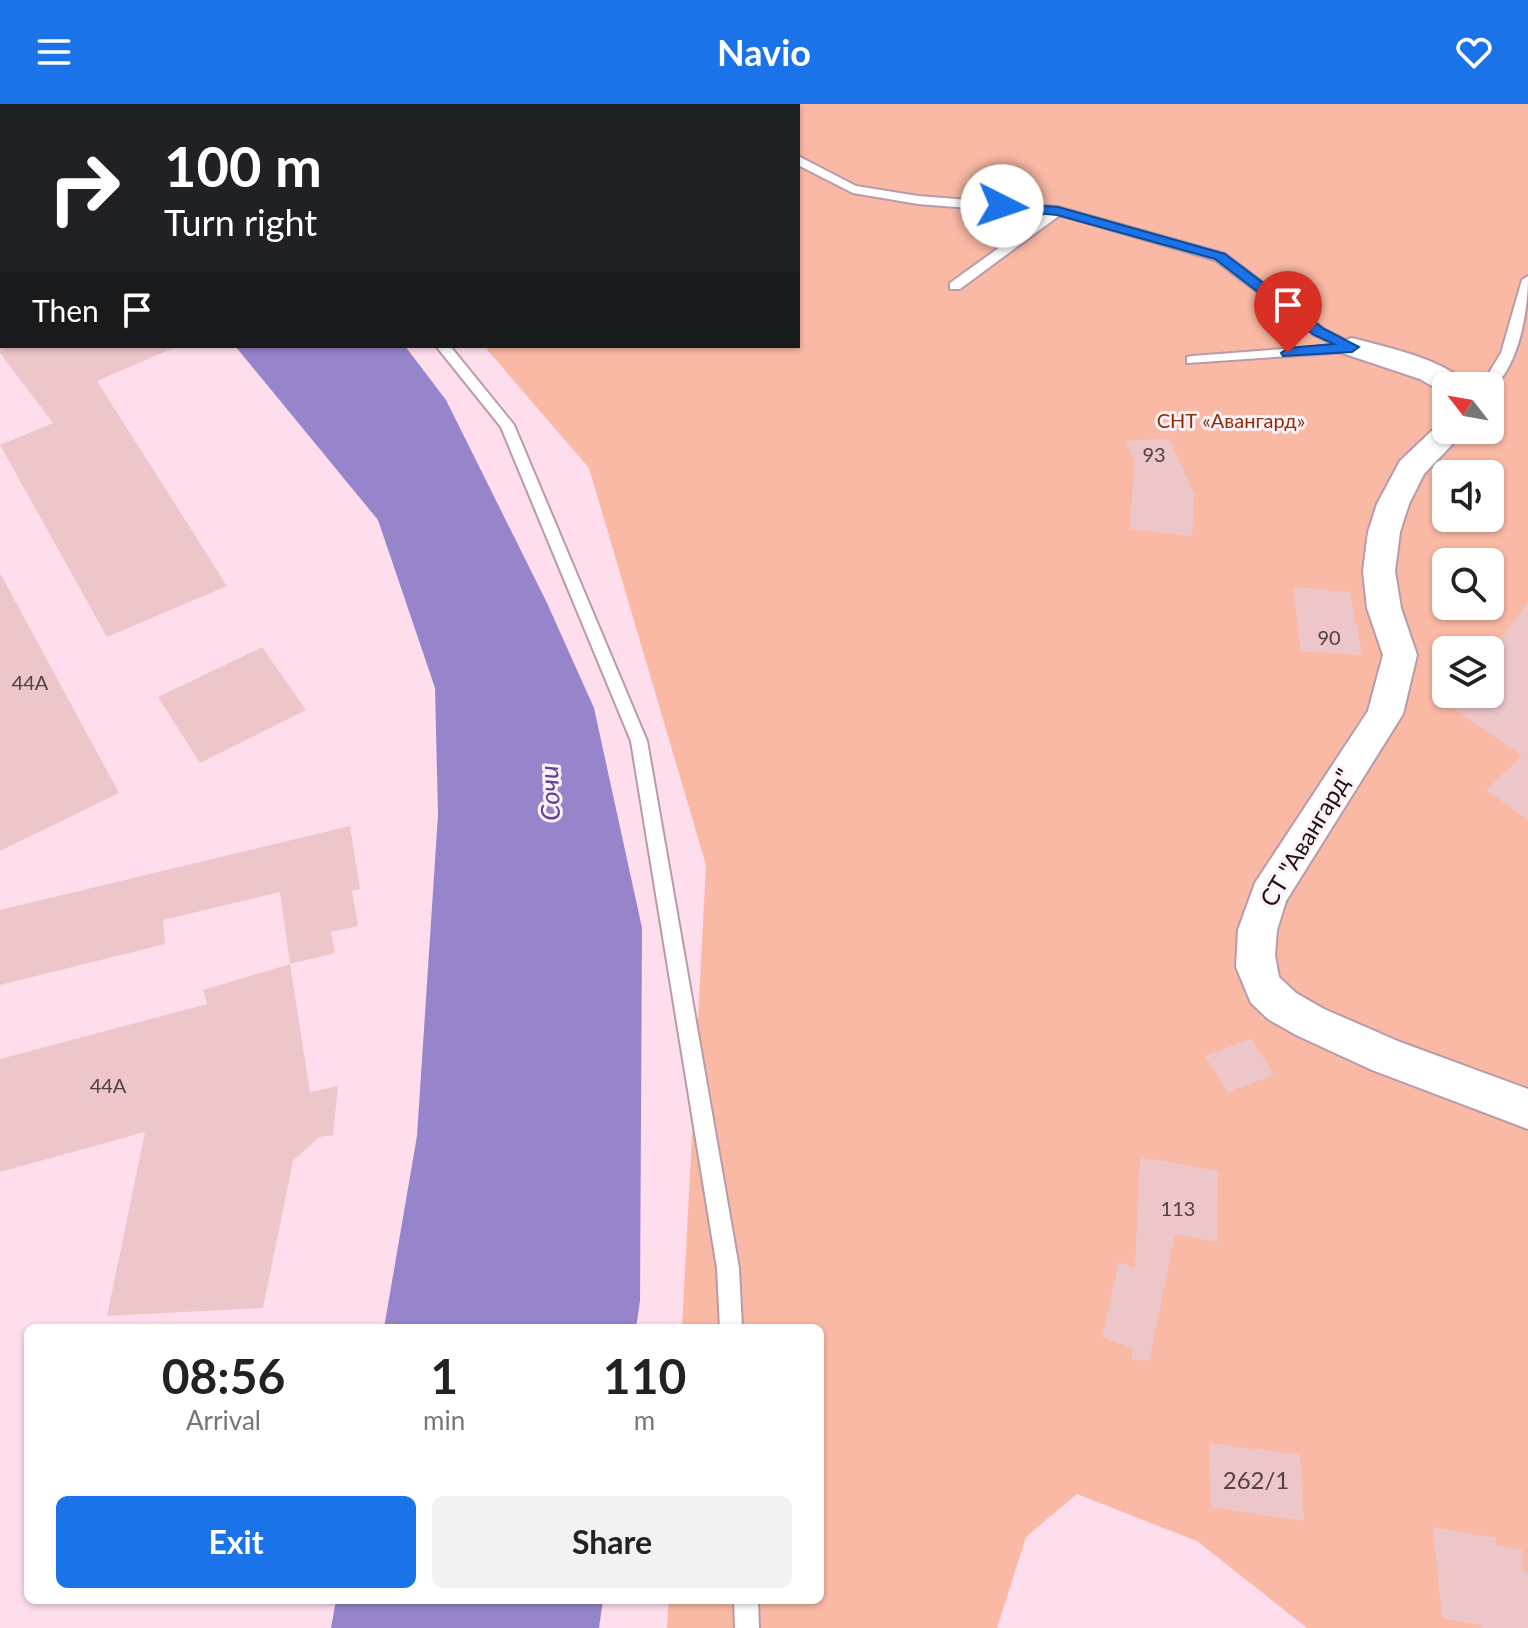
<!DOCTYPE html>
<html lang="en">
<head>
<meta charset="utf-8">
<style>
  body { margin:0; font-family:Lato,sans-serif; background:#f2f2f2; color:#222; height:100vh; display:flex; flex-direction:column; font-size:30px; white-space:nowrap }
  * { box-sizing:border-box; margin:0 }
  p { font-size:26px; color:#767676 }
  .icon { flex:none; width:44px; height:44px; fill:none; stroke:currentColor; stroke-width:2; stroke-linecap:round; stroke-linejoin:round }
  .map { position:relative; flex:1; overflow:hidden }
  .drawer { position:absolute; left:24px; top:1220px; width:800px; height:280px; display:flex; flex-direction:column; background:#fff; border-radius:12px; box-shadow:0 2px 6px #0004 }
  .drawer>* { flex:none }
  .banner { position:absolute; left:0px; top:0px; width:800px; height:244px; box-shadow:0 2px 6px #0004; background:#202124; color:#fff; overflow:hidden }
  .needle { width:52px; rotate:301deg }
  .tools { position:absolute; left:1432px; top:268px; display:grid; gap:16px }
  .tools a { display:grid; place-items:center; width:72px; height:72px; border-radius:12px; background:#fff; box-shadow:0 2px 6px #0004; font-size:40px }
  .pin { position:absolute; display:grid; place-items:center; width:68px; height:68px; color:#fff; margin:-82px -34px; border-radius:50% 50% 50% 0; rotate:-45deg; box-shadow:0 0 8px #0007 }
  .pin .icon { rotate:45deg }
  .me { position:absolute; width:88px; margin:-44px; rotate:94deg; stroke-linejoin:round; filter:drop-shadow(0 0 6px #0008) }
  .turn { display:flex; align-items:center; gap:28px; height:168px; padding:0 32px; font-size:36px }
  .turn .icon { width:104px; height:104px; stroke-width:2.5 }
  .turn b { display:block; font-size:56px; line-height:68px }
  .then { display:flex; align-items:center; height:76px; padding:0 32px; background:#0003; gap:16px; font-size:30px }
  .eta { display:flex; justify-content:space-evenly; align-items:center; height:136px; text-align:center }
  .eta b { font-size:48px; font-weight:700; line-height:56px }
  .primary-button { display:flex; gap:16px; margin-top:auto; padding:16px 32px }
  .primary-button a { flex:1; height:92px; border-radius:12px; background:#1a73e8; color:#fff; font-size:32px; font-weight:700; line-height:92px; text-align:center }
  .primary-button a+a { background:#f2f2f2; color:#222 }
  header { display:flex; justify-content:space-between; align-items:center; height:104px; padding:0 32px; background:#1a73e8; color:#fff; font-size:36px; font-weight:700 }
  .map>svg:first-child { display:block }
  .green { fill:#fab9a4; fill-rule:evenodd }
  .water { fill:#9785cb }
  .building { fill:#ecc6c9 }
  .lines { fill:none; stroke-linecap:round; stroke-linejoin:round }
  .lane-casing { stroke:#b99aa9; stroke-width:4 }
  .street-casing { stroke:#b99aa9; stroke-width:4 }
  .lane { fill:#fff; fill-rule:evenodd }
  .street { fill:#fff; fill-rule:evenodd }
  .route { fill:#1a73e8; stroke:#114b97; stroke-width:2 }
  .labels { text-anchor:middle; stroke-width:6; stroke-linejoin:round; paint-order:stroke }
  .far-park-label { font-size:20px; fill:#8c2f08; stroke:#fef1f7 }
  .number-label { font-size:20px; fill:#524045 }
  .street-label { font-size:24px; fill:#1e1319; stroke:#fef1f7 }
  .near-number-label { font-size:24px; fill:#524045 }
  .water-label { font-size:26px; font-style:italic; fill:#5e4298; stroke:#fef1f7 }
</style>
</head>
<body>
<header><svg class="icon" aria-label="menu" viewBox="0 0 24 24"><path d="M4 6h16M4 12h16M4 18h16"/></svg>Navio<svg class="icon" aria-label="heart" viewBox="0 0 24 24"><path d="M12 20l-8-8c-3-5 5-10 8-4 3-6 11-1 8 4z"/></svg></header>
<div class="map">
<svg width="1528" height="1524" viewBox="0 0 1528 1524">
  <rect width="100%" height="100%" fill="#fedded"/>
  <path class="green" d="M239,0h1289v1524h-221l-110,-87 -120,-47 -51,43 -29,91h-330l2,-28h151v-272h-138l24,-463 -117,-397 -105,-122h314v-240zM1446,282h44v44h-44zM1446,370h44v44h-44zM1446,458h44v44h-44zM1446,546h44v44h-44z"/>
  <g class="water">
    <path d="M235,242h170l41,54 101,203 47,105 48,220 -2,373 -4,27h-252l33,-192 21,-321 -3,-127 -57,-168z"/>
    <path d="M336,1496h267l-4,28h-268z"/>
  </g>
  <g class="building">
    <path d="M0,242h178l-81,35 130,205 -120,51 -107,-192 53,-22 -53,-70z"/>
    <path d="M1169,334l25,56 -2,42 -62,-7 4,-69 -8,-19z"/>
    <path d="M0,469l119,220 -119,58z"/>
    <path d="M1293,483l57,5 12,63 -61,-4z"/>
    <path d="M1528,498v218l-42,-30 36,-34 -89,-62h57v-41z"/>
    <path d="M262,543l44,63 -106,53 -42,-66z"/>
    <path d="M350,722l10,63 -8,2 6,35 -27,6 4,21 -45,11 -10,-72 -117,28 2,24 -165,41v-75z"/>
    <path d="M290,860l20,128 28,-6 -5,49 -14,2 -26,24 -30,147 -156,8 38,-184 -145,40v-113l207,-55 -4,-14z"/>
    <path d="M1251,935l23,36 -46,17 -23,-36z"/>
    <path d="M1140,1053l78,14 -1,71 -42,-8 -26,127 -17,-2v-11l-30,-11 17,-75 16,6z"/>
    <path d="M1209,1339l91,12 4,66 -93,-14z"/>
    <path d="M1433,1423l63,11v7l26,5 2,22 4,1v55h-46v-3l-40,-7z"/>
  </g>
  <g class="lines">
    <g class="lane-casing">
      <g id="lane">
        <path d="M172,0h12l2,2h-12z"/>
        <path d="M739,0h12l1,2h-12z"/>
        <path d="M798,52l58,30 62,10 140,11 167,47 99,75 35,18 -10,5 -162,11v-6l5,-1 144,-11 -22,-10 -99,-75 -155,-45 -100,74h-10v-6l96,-69 -128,-10 -65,-11 -55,-28z"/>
        <path d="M1528,172c0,35 -9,92 -38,114v-4h-9l20,-33 21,-73z"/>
        <path d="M436,242h14l64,79 133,316 92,527 3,60h-22l-3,-60 -86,-527 -130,-314z"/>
        <path d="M734,1496h24l1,28h-24z"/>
      </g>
    </g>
    <g class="street-casing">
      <g id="street">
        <path d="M1352,234c29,8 98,22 115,48h-21v8l-26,-15 -78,-26 -4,-6 4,-6z"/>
        <path d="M1446,317v9h20l-42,44 -15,30 -9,28 -5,39 6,37 16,47 -14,59 -117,187 -9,29 -2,25 4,22 17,16 28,16 76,33 128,47v40l-156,-59 -76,-35 -28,-16 -17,-16 -15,-36 2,-37 17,-47 113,-172 15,-56 -16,-47 -4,-37 5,-39 9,-28 23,-43 40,-38z"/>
      </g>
    </g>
    <use href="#lane" class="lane"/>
    <use href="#street" class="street"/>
  </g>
  <path class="route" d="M1002,99l56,4 167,47 99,75 35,18 -7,5 -69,4 -2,-3 7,-5 46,-4 -20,-9 -99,-76 -158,-44 -60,-6 -1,-3z"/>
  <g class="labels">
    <g class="far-park-label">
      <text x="1231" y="324">СНТ «Авангард»</text>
    </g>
    <g class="number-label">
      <text x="1154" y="358">93</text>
      <text x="1329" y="541">90</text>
      <text x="30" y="586">44А</text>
      <text x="108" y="989">44А</text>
      <text x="1178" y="1112">113</text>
    </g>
    <g class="street-label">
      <text transform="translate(1307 734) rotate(-59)" y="8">СТ "Авангард"</text>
    </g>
    <g class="near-number-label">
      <text x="1256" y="1385">262/1</text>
    </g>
    <g class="water-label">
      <text transform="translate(550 689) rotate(-92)" y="9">Сочи</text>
    </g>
  </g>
</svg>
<div class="tools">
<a><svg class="needle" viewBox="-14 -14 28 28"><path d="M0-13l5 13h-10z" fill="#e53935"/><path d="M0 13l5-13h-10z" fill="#767676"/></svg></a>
<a><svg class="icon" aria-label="sound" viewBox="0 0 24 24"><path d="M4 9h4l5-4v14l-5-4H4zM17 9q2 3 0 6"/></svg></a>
<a><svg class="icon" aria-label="search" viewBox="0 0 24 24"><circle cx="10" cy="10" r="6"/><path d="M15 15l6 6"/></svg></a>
<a><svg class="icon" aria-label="layers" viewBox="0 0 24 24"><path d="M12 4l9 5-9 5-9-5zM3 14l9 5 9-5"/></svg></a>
</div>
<div class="pin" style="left:1288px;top:249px;background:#d93025"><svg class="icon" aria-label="arrive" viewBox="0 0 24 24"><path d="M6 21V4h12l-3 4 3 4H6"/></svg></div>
<svg class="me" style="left:1002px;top:102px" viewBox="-20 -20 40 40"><circle r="19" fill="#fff"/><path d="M0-13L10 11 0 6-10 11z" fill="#1a73e8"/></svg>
<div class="banner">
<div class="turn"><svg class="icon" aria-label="right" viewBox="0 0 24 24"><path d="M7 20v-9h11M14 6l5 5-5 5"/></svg><div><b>100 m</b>Turn right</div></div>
<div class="then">Then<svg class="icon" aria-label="arrive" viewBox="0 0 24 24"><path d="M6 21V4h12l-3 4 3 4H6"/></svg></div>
</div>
<section class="drawer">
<div class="eta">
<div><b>08:56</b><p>Arrival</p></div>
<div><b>1</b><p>min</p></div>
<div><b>110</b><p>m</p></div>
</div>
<div class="primary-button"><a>Exit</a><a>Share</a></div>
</section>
</div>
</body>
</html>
